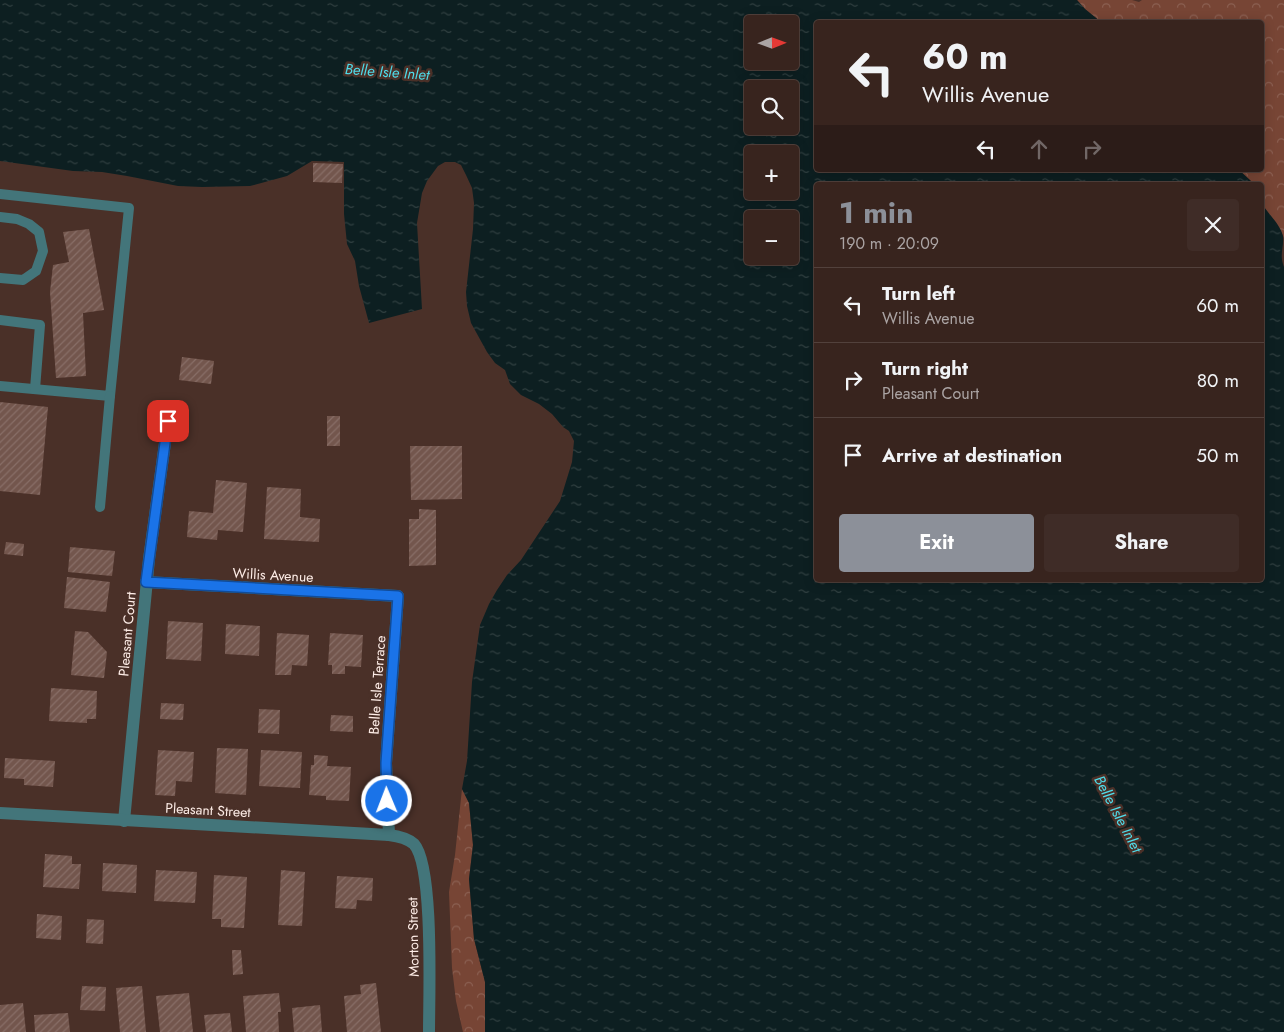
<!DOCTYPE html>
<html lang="en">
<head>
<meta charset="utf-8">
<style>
  body { margin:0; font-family:Jost,sans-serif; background:#3f2c27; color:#f1f3f6; height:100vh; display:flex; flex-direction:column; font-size:19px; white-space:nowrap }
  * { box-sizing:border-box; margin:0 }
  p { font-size:16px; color:#aba4a4 }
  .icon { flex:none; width:28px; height:28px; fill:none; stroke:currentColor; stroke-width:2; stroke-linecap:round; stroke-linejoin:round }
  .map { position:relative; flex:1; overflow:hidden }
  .details { position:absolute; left:814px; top:182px; width:450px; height:400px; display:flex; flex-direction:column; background:#38241e; border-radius:5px; box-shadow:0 2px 12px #0003,0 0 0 1px #52413c }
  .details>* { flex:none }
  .guide { position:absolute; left:814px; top:20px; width:450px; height:152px; border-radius:5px; box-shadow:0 2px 12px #0003,0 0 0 1px #52413c; background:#38241e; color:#f1f3f6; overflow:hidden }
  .needle { width:32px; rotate:89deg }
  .fabs { position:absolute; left:744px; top:15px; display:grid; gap:10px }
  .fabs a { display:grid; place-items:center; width:55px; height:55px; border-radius:5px; background:#38241e; box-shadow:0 2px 12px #0003,0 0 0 1px #52413c; font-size:25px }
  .pin { position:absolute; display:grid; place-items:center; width:42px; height:42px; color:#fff; margin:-21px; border-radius:10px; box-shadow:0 2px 8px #0006 }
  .me { position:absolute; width:55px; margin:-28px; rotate:359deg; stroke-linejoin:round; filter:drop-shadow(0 0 4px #0008) }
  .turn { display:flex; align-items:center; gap:18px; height:105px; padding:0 25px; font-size:22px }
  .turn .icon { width:65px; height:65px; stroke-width:2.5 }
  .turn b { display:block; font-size:35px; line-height:42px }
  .lanes { display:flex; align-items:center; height:48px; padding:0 25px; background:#0003; justify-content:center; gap:25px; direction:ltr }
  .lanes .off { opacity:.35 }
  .round { display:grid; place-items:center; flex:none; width:52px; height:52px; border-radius:5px; background:#3f2c27 }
  .overview { display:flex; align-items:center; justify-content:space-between; height:85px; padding:0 25px }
  h1 { font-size:30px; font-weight:700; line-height:38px; color:#8c9099 }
  .action { display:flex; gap:10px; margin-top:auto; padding:10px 25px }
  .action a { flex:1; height:58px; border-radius:5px; background:#8c9099; color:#fff; font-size:20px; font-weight:700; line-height:58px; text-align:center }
  .action a+a { background:#3f2c27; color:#f1f3f6 }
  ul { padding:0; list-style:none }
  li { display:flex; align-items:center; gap:15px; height:75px; padding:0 25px; border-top:1px solid #52413c }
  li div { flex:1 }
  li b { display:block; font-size:19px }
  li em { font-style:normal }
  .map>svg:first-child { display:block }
  .park { fill:url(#park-crowns) }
  .water { fill:url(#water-ripples); fill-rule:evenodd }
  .building { fill:url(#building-hatch) }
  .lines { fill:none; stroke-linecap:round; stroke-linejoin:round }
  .service { stroke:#43757a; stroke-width:10 }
  .minor { stroke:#43757a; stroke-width:12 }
  .tertiary { stroke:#43757a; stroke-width:12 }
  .route-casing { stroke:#114b97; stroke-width:12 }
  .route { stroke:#1a73e8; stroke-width:9 }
  .labels { text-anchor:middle; stroke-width:5; stroke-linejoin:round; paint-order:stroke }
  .street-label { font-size:14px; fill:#fdece6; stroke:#4a3028 }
  .water-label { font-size:15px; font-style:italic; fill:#4fdcea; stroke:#4a3028 }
</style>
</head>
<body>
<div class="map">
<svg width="1284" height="1032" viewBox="0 0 1284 1032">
  <defs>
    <pattern id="park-crowns" width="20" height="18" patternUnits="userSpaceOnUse" patternTransform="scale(1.25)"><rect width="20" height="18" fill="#774535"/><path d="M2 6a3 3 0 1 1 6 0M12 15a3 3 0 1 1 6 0" fill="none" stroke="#8b6052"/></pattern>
    <pattern id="water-ripples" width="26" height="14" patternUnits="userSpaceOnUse" patternTransform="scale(1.25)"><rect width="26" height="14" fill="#0d1f21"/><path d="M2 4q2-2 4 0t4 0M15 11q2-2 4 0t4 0" fill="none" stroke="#314041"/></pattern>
    <pattern id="building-hatch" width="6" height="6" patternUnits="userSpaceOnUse" patternTransform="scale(1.25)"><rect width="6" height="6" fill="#73564d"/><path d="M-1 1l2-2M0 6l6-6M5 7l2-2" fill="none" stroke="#886e67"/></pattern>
  </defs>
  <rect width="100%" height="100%" fill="#4a3028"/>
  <g class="park">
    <path d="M1077,0h55l7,2 3,-2h142v238c-5,-13 -20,-23 -23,-37 -1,-5 0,-11 0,-16h-8l-2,-4 -12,-11h22v-148h-160l-16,-13z"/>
    <path d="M462,789l7,14 4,42 -4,34 5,60 11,43v50h-22l-7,-31 -4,-33 -3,-76 6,-37z"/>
  </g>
  <path class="water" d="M0,0h1077l8,9 16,13h-285v148h423l12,11 2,4h-437v395h445v-378c7,12 19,22 22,34 1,13 -4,18 1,31v765h-799v-50l-11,-43 -5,-60 4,-34 -4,-42 -7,-14 5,-28 5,-79 6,-43 2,-14 9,-21 8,-14 10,-15 14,-15 39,-59 12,-39 2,-21 -5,-10 -6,-4 -11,-13 -13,-10 -18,-9 -11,-11 -5,-14 -10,-7 -8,-11 -16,-29 -4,-17 -1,-14 7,-63 1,-26 -2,-15 -6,-13 -5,-10 -6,-3h-10l-7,4 -11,15 -5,12 -5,30 5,86 -53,14 -10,-37 -4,-25 -8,-17 -3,-30v-52l-32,-1 -25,15 -37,10 -48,1 -24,-1 -51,-10 -25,-4 -29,-1 -73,-10zM752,24h38v37h-38zM752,89h38v37h-38zM752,154h38v37h-38zM752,219h38v37h-38z"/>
  <g class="building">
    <path d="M313,163l30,1 -1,19 -29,-1z"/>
    <path d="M89,229l15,81 -21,3 3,63 -30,2 -6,-86 3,-27 16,-3 -6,-30z"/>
    <path d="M182,357l32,4 -3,23 -32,-4z"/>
    <path d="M0,402l48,5 -8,88 -40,-4z"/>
    <rect x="327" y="416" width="13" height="30"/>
    <path d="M410,446h52v53l-51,1z"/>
    <path d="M216,480l31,3 -4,49 -25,-2 -1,10 -30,-3 2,-26 24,2z"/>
    <path d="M267,487l34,2 -1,28 20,2 -1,23 -55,-3z"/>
    <path d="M419,509l17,1v55l-27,1v-47h10z"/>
    <path d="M6,542l18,2 -1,12 -19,-2z"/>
    <path d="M70,547l45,4 -3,25 -44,-4z"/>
    <path d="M67,577l43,5 -4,30 -42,-4z"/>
    <path d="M168,621l35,2 -2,38 -35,-2z"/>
    <path d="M226,624l34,2 -1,30 -34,-2z"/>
    <path d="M75,631l13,1 19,20 -3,26 -33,-3z"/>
    <path d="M277,633l32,2 -2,31 -15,-1 -1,10h-16z"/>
    <path d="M330,633l33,2 -2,32 -16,-1v8h-13v-9h-4z"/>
    <path d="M51,688l46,3 -1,28h-9v4l-38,-2z"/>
    <path d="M161,703l23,1 -1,16 -23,-1z"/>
    <path d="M259,709l21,1 -1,24 -21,-1z"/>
    <path d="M331,715l22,1v16l-23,-1z"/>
    <path d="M217,748l31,1 -2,46 -31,-2z"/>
    <path d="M158,750l36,2 -2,30 -16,-1 -1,15 -20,-1z"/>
    <path d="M261,750l41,2 -2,36 -41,-2z"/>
    <path d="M314,755l14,1 -1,10 24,1 -2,34 -23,-1v-4l-17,-1 2,-30h3z"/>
    <path d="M5,758l50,3 -2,26 -29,-2v-6l-20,-1z"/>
    <path d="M45,854l27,2v8h9l-2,25 -36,-2z"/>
    <path d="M103,863l34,2 -1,28 -34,-2z"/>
    <path d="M156,870l41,2 -2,31 -41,-2z"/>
    <path d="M281,870l24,2 -3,54 -24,-1z"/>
    <path d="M214,875l33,2 -3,51 -23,-1v-8h-9z"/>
    <path d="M337,876l36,2 -1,23 -15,-1 -1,9 -21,-1z"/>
    <path d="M37,914l25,2 -1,24 -25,-2z"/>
    <path d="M87,919l17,1 -1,24 -17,-1z"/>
    <path d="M232,950h9l2,24 -10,1z"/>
    <path d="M376,983l5,49h-34l-3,-36 17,-2 -1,-9z"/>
    <path d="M82,986l24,1 -1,24 -25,-1z"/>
    <path d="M142,986l4,46h-26l-4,-44z"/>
    <path d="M189,993l4,39h-33l-4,-36z"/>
    <path d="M279,993l2,19h-3l1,20h-33l-3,-36z"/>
    <path d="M23,1003l3,29h-26v-27z"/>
    <path d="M320,1005l2,27h-28l-2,-24z"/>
    <path d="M68,1013l2,19h-35l-1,-17z"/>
    <path d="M230,1013l2,19h-26l-2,-17z"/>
  </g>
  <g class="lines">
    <g class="service">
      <path d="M0,194l129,14 -19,188 -110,-10"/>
      <path d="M0,217l17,2 12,5 10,8 4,19 -7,20 -13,9 -23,-2"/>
      <path d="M0,320l40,5 -5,64"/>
      <path d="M100,507l10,-111"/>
    </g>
    <g class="minor">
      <path d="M146,582l252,14 -12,167 3,72"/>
      <path d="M124,821l25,-262 19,-138"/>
    </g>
    <path class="tertiary" d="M0,813l389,22c8,1 18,3 25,9 20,22 15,153 15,188"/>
  </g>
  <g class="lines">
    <g class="route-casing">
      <path id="route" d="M168,421l-22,161 252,14 -12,167 1,38"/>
    </g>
    <use href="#route" class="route"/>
  </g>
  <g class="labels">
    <g class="street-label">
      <text transform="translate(273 575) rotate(3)" y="5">Willis Avenue</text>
      <text transform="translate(127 634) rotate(-85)" y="5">Pleasant Court</text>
      <text transform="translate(377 685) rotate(-86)" y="5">Belle Isle Terrace</text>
      <text transform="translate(208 810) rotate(3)" y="5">Pleasant Street</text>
      <text transform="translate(413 937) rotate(-91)" y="5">Morton Street</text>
    </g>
    <g class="water-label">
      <text transform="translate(387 72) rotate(4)" y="5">Belle Isle Inlet</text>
      <text transform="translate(1118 814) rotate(62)" y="5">Belle Isle Inlet</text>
    </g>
  </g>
</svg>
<div class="fabs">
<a><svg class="needle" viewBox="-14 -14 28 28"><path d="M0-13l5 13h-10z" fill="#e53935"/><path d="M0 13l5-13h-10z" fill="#aba4a4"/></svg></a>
<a><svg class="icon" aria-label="search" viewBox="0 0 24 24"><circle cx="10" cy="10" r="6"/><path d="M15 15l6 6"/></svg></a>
<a>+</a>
<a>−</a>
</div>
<div class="pin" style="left:168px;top:421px;background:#d93025"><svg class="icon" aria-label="arrive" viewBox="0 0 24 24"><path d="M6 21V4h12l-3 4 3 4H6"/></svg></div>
<svg class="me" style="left:387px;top:801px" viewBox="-20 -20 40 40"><circle r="17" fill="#1a73e8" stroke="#fff" stroke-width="3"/><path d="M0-11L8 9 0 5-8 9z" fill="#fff"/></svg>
<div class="guide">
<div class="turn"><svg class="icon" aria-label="left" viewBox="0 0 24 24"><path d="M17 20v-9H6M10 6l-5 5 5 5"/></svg><div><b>60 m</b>Willis Avenue</div></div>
<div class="lanes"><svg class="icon" aria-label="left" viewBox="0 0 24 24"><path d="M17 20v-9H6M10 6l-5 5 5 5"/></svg><svg class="icon off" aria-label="ahead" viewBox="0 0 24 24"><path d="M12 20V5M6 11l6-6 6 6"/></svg><svg class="icon off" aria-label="right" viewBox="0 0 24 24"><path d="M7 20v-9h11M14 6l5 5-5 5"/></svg></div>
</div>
<section class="details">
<div class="overview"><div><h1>1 min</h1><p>190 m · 20:09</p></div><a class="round"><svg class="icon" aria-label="close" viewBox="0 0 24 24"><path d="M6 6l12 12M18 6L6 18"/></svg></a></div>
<ul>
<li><svg class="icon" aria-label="left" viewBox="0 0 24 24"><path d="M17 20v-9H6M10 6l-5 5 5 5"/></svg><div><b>Turn left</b><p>Willis Avenue</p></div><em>60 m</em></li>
<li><svg class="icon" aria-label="right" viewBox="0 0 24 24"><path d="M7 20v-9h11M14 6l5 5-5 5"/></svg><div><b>Turn right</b><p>Pleasant Court</p></div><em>80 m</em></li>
<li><svg class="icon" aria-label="arrive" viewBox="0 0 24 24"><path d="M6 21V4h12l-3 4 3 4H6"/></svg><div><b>Arrive at destination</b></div><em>50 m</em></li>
</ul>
<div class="action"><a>Exit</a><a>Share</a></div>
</section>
</div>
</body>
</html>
